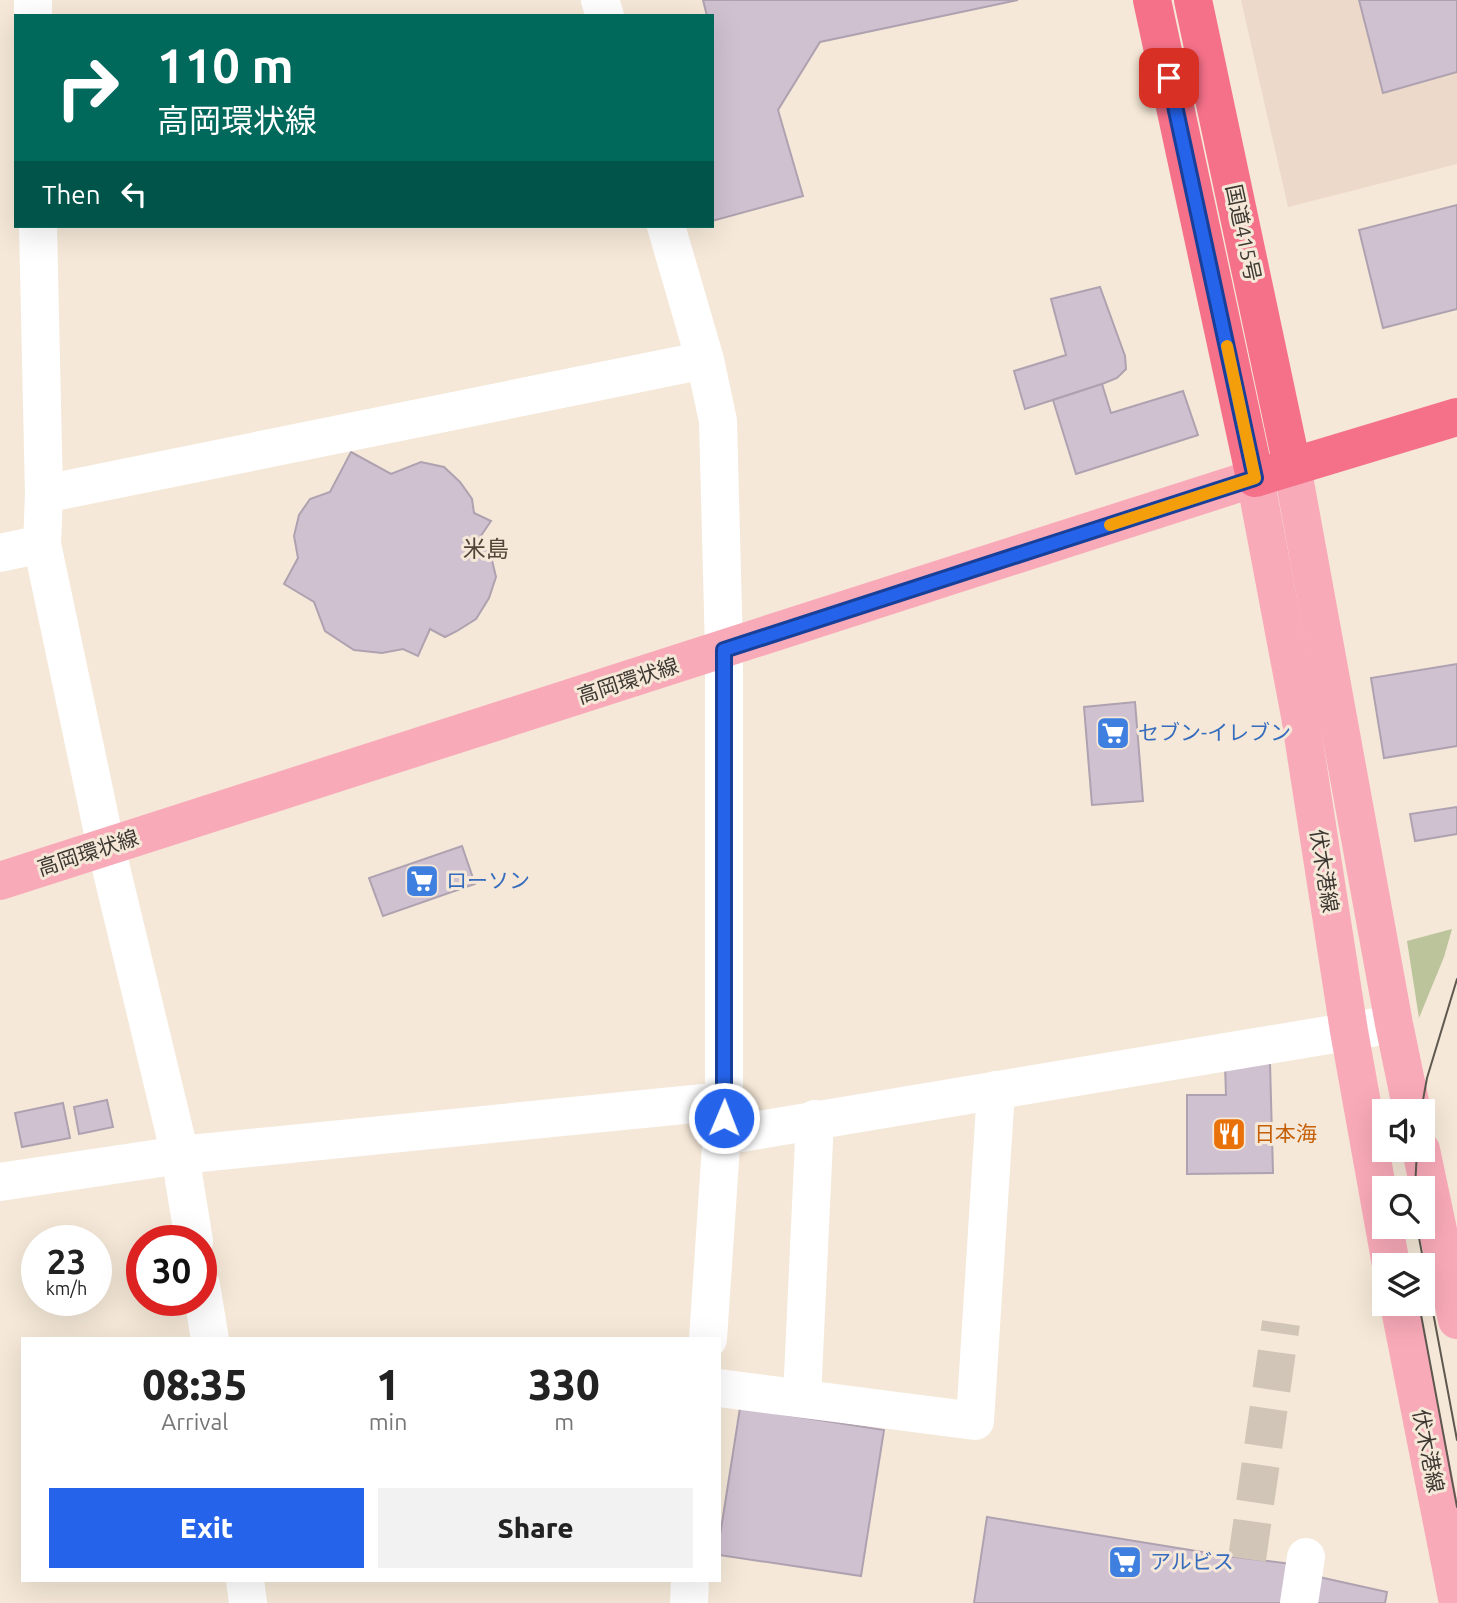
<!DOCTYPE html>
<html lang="en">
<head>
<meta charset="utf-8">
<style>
  body { margin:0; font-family:Ubuntu,"Noto Sans JP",sans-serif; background:#f2f2f2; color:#222; height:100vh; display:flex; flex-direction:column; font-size:26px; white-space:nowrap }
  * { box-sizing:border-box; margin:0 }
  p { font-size:23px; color:#767676 }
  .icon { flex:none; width:38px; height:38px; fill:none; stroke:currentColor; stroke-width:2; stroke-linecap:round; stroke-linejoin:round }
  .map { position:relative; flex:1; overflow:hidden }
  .sheet { position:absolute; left:21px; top:1337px; width:700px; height:245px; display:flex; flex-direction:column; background:#fff; border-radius:0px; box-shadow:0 7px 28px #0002 }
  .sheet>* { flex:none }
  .banner { position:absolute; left:14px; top:14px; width:700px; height:214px; border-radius:0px; box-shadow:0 7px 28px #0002; background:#00695c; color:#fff; overflow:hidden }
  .tools { position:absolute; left:1372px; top:1099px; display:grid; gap:14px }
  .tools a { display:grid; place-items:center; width:63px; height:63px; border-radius:0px; background:#fff; box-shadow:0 7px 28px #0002; font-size:35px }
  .speed { position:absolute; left:21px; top:1225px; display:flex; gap:14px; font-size:35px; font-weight:700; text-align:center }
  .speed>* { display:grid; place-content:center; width:91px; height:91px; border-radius:50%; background:#fff; box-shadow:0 7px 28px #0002; line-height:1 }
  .speed small { font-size:18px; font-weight:400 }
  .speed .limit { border:10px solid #d22; background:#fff; color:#111 }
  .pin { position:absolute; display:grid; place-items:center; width:60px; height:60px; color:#fff; margin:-30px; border-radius:14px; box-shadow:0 4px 10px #0006 }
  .me { position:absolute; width:77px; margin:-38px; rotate:1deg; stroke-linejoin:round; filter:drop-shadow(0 0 5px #0008) }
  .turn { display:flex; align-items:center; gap:24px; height:147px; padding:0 28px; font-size:32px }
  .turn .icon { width:91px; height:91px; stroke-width:2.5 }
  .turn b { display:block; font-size:49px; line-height:60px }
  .then { display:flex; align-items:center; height:66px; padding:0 28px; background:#0003; gap:14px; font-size:26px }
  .eta { display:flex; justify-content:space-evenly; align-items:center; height:119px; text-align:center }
  .eta b { font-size:42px; font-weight:800; line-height:49px }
  .action { display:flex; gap:14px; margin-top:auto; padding:14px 28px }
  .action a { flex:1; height:80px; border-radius:0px; background:#2563eb; color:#fff; font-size:28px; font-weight:800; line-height:80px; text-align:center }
  .action a+a { background:#f2f2f2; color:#222 }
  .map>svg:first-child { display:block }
  .industrial { fill:#ecd9ca }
  .green { fill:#bcc49b }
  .building { fill:#d0c1d1; stroke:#afa2b0; stroke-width:2 }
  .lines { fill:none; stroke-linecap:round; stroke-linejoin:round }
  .minor-tunnel { stroke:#d0c5b7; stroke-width:38; stroke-dasharray:38 19; stroke-linecap:butt }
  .minor { stroke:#fff; stroke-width:38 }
  .major { stroke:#f9aab9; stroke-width:38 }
  .highway { stroke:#f5718a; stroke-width:38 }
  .tram { stroke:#5f5850; stroke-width:2 }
  .route-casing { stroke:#184099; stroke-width:18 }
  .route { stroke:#2563eb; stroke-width:12 }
  .slow { stroke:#f59e0b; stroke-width:12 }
  .labels { text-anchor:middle; stroke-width:6; stroke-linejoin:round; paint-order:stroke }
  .street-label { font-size:21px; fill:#3d3832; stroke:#f5e8d8 }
  .shop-label { font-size:21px; fill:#366cbe; stroke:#f5e8d8; text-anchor:start }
  .food-label { font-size:21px; fill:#c56008; stroke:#f5e8d8; text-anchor:start }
  .neighbourhood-label { font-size:23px; fill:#504538; stroke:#f5e8d8 }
</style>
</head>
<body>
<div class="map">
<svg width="1457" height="1603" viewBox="0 0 1457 1603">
  <rect width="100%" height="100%" fill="#f5e8d8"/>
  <path class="industrial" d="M1241,0h216v164l-169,43z"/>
  <path class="green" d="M1452,929l-8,28 -25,61 -12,-77z"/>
  <g class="building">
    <path d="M703,0h315l-198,42 -42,68 25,86 -91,25v-205h-5z"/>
    <path d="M1359,0h98v72l-74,21z"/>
    <path d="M1457,205v104l-74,19 -24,-98z"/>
    <path d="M1100,287l25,69 1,13 -9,9 -15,6 -77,25 -11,-38 52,-16 -15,-56z"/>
    <path d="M1102,384l9,29 72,-22 15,44 -122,39 -23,-74z"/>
    <path d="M351,452l40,22 30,-12 23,5 16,15 12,17 2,14 17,8 -17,25 16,6 6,25 -7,21 -13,21 -19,12 -12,6 -15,-8 -12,27 -15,-7 -21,4 -28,-3 -29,-19 -11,-29 -30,-18 14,-26 -4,-22 5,-21 11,-16 20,-7z"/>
    <path d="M1457,664v82l-73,12 -13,-80z"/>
    <path d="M1135,702l8,99 -51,4 -8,-98z"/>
    <path d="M1457,807v27l-42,7 -5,-27z"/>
    <path d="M462,846l13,38 -92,32 -14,-38z"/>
    <path d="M1270,1063l3,110 -86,1v-79h39l-1,-31z"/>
    <path d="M107,1100l6,27 -34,7 -5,-27z"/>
    <path d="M63,1103l7,35 -48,9 -7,-34z"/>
    <path d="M740,1408l144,22 -23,146 -142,-21v-13z"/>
    <path d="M987,1517l240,39 65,8 -6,39h-312z"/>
    <path d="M1319,1577l68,15 -2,11h-71z"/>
  </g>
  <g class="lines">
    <path class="minor-tunnel" d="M1247,1559l34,-236"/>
    <g class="minor">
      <path d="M33,0v16"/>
      <path d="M600,0l5,16"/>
      <path d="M38,226l6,268 -2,50 64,303 74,308 14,86"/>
      <path d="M666,226l39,134 13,61 6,229v451l-16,238"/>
      <path d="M44,494l661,-134"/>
      <path d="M0,553l42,-9"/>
      <path d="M723,1136l671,-112"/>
      <path d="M0,1182l180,-27 544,-54"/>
      <path d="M201,1285l9,54"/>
      <path d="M719,1388l256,33 21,-331"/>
      <path d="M802,1398l13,-279"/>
      <path d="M245,1580l3,23"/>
      <path d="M689,1603l1,-23"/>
      <path d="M1299,1603l7,-46"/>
    </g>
    <g class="major">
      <path d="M1292,466l102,558 18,87"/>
      <path d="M0,881l1255,-403 45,238 49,315 42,234"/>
      <path d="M1421,1150l36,170"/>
      <path d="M1399,1304l58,294"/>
    </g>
    <g class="highway">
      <path d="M1152,0l103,478 202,-61"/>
      <path d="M1193,0l99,466"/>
    </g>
    <g class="tram">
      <path d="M1421,1111l6,-33 30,-99"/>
      <path d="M1415,1188l2,-38"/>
      <path d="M1417,1227l40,213"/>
      <path d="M1419,1304l38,203"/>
    </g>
  </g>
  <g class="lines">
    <g class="route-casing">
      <path id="route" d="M724,1118v-468l531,-172 -86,-400"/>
    </g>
    <use href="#route" class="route"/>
    <path class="slow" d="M1110,525l145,-47 -28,-132"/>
  </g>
  <defs>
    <g id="supermarket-square" transform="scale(1.75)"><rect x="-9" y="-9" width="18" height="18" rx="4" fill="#3f7fe0" stroke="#f5e8d8"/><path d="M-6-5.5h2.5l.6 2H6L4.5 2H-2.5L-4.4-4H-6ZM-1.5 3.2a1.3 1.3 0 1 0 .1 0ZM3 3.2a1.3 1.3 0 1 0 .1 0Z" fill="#fff"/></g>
    <g id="restaurant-square" transform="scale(1.75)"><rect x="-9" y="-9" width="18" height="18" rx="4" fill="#e8710a" stroke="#f5e8d8"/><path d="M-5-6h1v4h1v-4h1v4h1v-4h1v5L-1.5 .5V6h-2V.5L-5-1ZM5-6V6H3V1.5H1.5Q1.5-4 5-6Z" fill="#fff"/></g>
  </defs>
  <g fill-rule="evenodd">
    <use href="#supermarket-square" x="1113" y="733"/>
    <use href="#supermarket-square" x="422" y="881"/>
    <use href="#restaurant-square" x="1229" y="1134"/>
    <use href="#supermarket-square" x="1125" y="1562"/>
  </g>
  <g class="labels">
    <g class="street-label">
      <text transform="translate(1243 233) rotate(78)" y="7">国道415号</text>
      <text transform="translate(628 681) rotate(-18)" y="7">高岡環状線</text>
      <text transform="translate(88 853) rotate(-18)" y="7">高岡環状線</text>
      <text transform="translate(1324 871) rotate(81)" y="7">伏木港線</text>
      <text transform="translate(1428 1451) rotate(79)" y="7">伏木港線</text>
    </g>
    <g class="shop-label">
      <text x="1138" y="740">セブン-イレブン</text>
      <text x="446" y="888">ローソン</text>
      <text x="1150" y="1569">アルビス</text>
    </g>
    <g class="food-label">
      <text x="1254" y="1141">日本海</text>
    </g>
    <g class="neighbourhood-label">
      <text x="486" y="557">米島</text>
    </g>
  </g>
</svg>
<div class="tools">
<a><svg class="icon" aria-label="sound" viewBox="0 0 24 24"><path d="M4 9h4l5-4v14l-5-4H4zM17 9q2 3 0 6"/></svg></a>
<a><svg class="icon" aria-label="search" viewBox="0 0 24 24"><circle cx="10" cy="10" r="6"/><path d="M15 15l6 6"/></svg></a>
<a><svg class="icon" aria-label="layers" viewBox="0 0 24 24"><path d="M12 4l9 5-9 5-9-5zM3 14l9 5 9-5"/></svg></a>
</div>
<div class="speed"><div>23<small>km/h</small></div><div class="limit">30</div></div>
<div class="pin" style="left:1169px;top:78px;background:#d93025"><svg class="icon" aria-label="arrive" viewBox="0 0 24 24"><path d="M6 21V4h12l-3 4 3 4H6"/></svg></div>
<svg class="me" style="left:724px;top:1118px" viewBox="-20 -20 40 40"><circle r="17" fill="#2563eb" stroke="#fff" stroke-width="3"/><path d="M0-11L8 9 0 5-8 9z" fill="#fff"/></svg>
<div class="banner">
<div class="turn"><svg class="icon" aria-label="right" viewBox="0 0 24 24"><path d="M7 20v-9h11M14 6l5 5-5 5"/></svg><div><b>110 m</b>高岡環状線</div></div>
<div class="then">Then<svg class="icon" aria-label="left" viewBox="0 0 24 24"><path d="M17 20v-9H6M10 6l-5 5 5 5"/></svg></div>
</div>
<section class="sheet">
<div class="eta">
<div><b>08:35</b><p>Arrival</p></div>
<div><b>1</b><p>min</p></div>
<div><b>330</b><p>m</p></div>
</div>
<div class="action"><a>Exit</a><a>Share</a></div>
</section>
</div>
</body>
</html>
